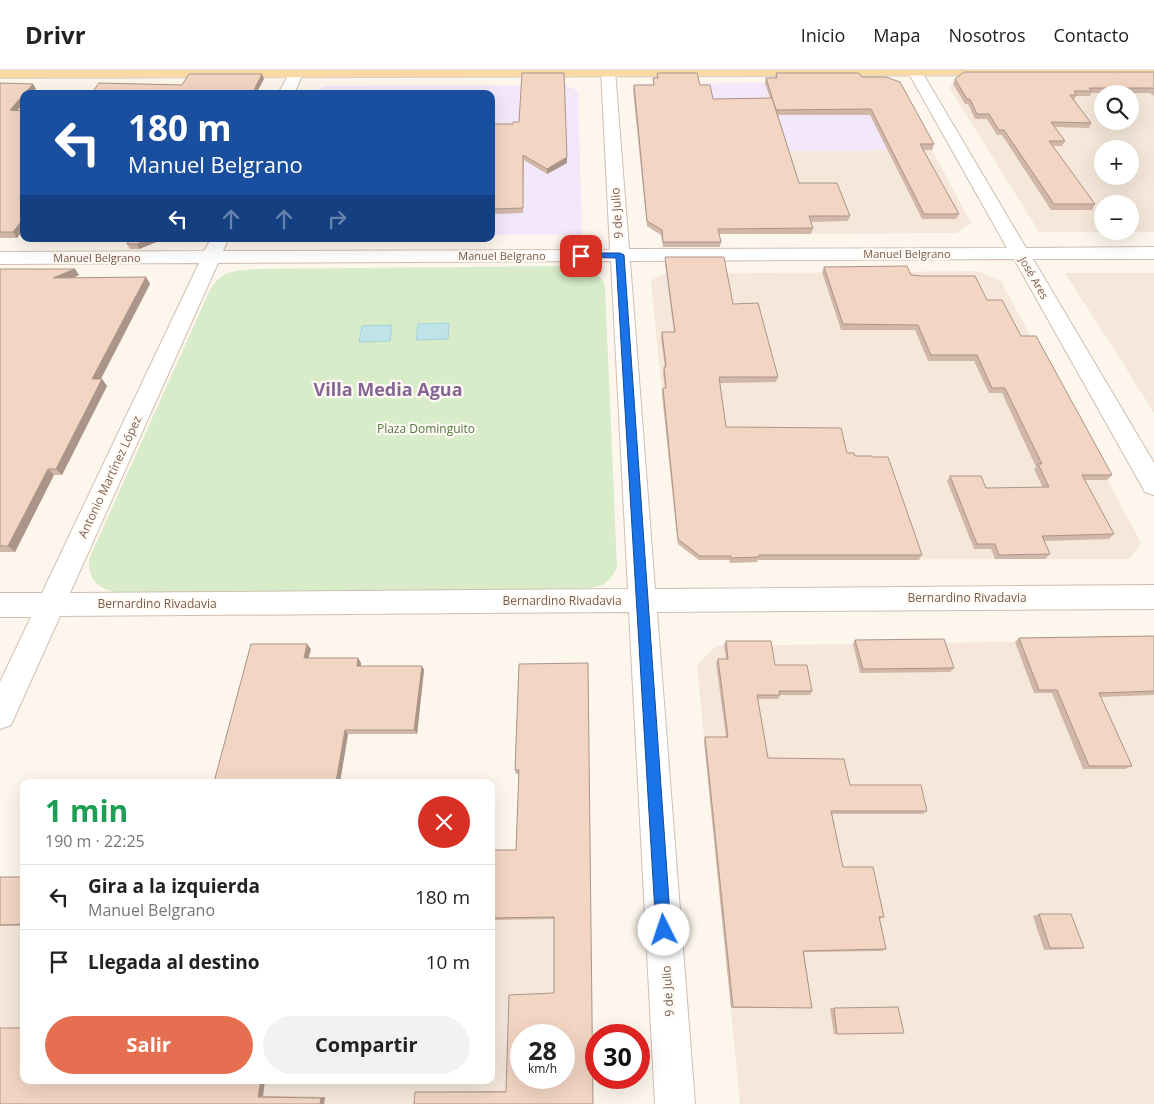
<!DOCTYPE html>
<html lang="es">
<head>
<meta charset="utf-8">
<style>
  body { margin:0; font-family:"Open Sans",sans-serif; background:#f2f2f2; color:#222; height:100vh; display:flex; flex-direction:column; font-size:19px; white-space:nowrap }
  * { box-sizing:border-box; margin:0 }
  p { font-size:16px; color:#767676 }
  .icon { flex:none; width:28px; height:28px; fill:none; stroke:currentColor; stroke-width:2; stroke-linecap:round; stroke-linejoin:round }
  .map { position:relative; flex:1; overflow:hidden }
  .panel { position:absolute; left:20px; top:709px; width:475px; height:305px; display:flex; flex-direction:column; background:#fff; border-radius:10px; box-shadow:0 5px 20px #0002 }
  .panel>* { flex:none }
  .hud { position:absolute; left:20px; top:20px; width:475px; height:152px; border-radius:10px; box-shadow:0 5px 20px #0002; background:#1a4fa0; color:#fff; overflow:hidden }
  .tools { position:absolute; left:1094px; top:15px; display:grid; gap:10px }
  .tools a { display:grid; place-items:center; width:45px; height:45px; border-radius:50%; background:#fff; box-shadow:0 5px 20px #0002; font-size:25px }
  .speed { position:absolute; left:510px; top:954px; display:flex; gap:10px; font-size:25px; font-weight:700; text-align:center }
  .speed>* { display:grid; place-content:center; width:65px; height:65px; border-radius:50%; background:#fff; box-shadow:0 5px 20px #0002; line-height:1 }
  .speed small { font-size:12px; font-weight:400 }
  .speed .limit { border:8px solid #d22; background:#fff; color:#111 }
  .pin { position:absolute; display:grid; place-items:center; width:42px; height:42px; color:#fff; margin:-21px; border-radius:10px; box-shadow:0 2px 8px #0006 }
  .me { position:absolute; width:55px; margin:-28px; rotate:356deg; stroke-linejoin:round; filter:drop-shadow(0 0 4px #0008) }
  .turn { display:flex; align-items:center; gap:18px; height:105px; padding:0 25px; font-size:22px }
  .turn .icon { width:65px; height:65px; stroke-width:2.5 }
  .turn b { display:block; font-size:35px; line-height:42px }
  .lanes { display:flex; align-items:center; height:48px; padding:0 25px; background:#0003; justify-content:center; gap:25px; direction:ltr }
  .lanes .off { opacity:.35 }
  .round { display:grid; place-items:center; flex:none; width:52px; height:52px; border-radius:26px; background:#f2f2f2 }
  .summary { display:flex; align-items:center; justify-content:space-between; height:85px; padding:0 25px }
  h1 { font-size:30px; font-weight:700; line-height:38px; color:#1e9e55 }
  .primary-button { display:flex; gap:10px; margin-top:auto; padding:10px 25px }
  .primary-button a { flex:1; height:58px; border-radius:30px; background:#e76f51; color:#fff; font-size:20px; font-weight:700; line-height:58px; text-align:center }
  .primary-button a+a { background:#f2f2f2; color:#222 }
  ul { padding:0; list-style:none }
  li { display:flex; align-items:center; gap:15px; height:65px; padding:0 25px; border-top:1px solid #e0e0e0 }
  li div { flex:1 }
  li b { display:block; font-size:19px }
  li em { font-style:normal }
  header { display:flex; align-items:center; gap:30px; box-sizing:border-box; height:70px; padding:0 25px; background:#fff; border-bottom:1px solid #e0e0e0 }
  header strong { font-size:24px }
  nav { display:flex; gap:28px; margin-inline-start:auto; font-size:18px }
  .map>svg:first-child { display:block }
  .residential { fill:#f5e8da; fill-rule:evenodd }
  .education { fill:#f3e8fa }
  .green { fill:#d8ecc9 }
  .water { fill:#bfe3e8; stroke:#a5d3da }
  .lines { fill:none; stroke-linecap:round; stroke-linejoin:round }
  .minor-casing { stroke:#d1beb0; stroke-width:2 }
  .major-casing { stroke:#dad1cd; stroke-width:2 }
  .minor { fill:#fff; fill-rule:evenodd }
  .major { fill:#fbd9a5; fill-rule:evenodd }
  .wall { fill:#d1b7a8 }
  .shaded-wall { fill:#aa9588 }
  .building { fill:#f3d5c3; stroke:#aa9588; fill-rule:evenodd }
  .route { fill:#1a73e8; stroke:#114b97 }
  .labels { text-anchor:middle; stroke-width:4.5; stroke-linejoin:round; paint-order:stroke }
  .far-street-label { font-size:11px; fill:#7a5c4d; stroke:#fffaf3 }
  .street-label { font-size:12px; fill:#7a5c4d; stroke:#fffaf3 }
  .park-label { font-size:12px; fill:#537a41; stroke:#fffaf3 }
  .district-label { font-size:18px; font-weight:bold; fill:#846695; stroke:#fffaf3 }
</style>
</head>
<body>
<header>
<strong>Drivr</strong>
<nav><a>Inicio</a><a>Mapa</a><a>Nosotros</a><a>Contacto</a></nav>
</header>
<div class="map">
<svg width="1154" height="1034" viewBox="0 0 1154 1034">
  <rect width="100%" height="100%" fill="#fdf6ec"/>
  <g class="residential">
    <path d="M957,11h197v151h-115l-90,-145zM1102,24h28v27h-28zM1102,79h28v27h-28zM1102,134h28v27h-28z"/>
    <path d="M932,80l39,73 -15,10 -296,1 -13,-8 -4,-36 154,-2 -12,-37z"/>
    <path d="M978,201l23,10 140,262 -12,16 -430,1 -22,-16 -26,-263 11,-7z"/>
    <path d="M1065,203h89v140l-35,-56z"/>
    <path d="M1154,570v464h-414l-43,-439 19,-19z"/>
    <path d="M491,849h100l2,185h-593v-178h24v154h467zM521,965h43v43h-43z"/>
  </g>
  <g class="education">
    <path d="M765,13l10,32h138l19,35 -146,1 11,37 -154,2 -10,-101 11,-5z"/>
    <path d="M566,15l12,6 4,144h-91v-141h-181l1,-2 14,-6z"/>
  </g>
  <path class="green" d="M567,196c17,0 31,2 38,20l12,281c-8,20 -21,21 -40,22l-451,5c-23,-4 -38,-9 -37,-35l119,-265c11,-23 24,-23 47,-25z"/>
  <g class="water">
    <path d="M449,253l-1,16 -32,1 2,-16z"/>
    <path d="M392,255l-2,16 -31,1 3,-16z"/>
  </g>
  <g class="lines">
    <g class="minor-casing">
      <g id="minor">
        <path d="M291,0h10l2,3 -9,21h-16z"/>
        <path d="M601,0h14l14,179 378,-1 -99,-176 1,-2h12l1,2 104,176 128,-1v12h-121l121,204v32l-9,-3 -131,-233 -384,2 25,328 499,-4v24l-497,3 38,492h-40l-26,-492 -569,4 -49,109 -11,4v-47l31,-65h-31v-24h42l157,-330 -199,1v-12l204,-1 7,-12h14l2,3 -4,9 387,-1zM611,191l17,328 -558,4 148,-330z"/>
      </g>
    </g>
    <g class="major-casing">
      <path id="major" d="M0,0h1154v5l-1154,3z"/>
    </g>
    <use href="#minor" class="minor"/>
    <use href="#major" class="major"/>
  </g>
  <g class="wall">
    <path d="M1154,2v24l-4,-3h-59l-1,3h-14l-2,4 17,23 -2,5 -34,-1 10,14 -3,5h-9l42,58 -3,6h-41l-49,-75h-5l-10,-16h-12l-7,-15h-3l-12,-20 2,-5z"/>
    <path d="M657,3l43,12 13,14 57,-1 -5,-15 1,-5h9l1,-5 86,4 72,67 -2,6h-9l36,64 -3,5h-34l-52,-104h-92l21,68 51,33 -2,5 -37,1 2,6 -2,6h-92l2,8 -1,5h-57l-2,-12 -14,-9 -14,-136 1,-5h19v-7h4z"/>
    <path d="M0,13l36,6 -5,5h-7l-7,16 7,1v117l-7,10h-17z"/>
    <path d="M491,54l76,39 -20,11 -23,-14 -1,53 -32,1z"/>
    <path d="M164,169l-25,10h-9l-3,-5z"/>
    <path d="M665,187l68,47 45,73 -2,5 -56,1 6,44 121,26 8,3 67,99 -3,5h-161l-1,2 -27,1 -1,-3h-30l-21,-16 -16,-150 1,-6h2l-2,-16 1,-5h1l-4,-30 1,-5h12l-9,-69z"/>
    <path d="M824,197l87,8 76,25 34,36 91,139 -5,5h-22l29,54 -5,5 -65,2 6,13 -5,5h-50l-4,-10h-17l-27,-68 3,-5 36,12h57l-9,-19 2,-2 -34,-74h-13l-15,-32h-46l-13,-31h-74l-19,-58z"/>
    <path d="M0,199h75l4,6 -5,3 72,-1 4,7 -49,95h1l5,7 -45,89h-8l-39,77h-15z"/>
    <path d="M1154,566v59l-54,2 32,69 -7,3h-42l-31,-76h-18l-19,-51 4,-4z"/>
    <path d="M855,570l99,28 -4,4 -90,1 -7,-29z"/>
    <path d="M726,571l49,24 37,26 -2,4h-30l-2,4h-20l10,59 159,53 -4,3h-91l11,53 41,50 -4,2 6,30 -4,2 -78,1 8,56h-81l-27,-267 1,-4h21l-10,-74 2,-4h8l-2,-14z"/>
    <path d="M311,579l-3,9h50l3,5v3h61l2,4 -7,64h-69l-8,48h-126z"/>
    <path d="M519,594l74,440 -178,-12 91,-1 48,-98v-74l-63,1v-70h25l3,-76h-3l-1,-4z"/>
    <rect x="0" y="807" width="24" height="49"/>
    <path d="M1039,844l45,34 -7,1 -33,1 -11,-34z"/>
    <path d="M830,938h4l70,25 -70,1z"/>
    <path d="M24,1010h241l-2,16 62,1 -1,7h-324z"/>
  </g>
  <g class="shaded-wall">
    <path d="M262,4l2,5 -8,15h-4z"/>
    <path d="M33,14l3,5 -5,5h-7z"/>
    <path d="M24,24v9l-11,13 -3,-6z"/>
    <path d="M567,87v6l-20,11v-5z"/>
    <path d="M24,148v10l-7,10 -4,-6z"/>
    <path d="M149,169h15l-25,10 -2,-5z"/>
    <path d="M75,199l4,6 -22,10 -4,-7z"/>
    <path d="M146,207l4,7 -53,102 -5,-7z"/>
    <path d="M102,309l5,7 -45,89 -6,-6z"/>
    <path d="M48,399l6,6 -39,77 -7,-6z"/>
    <path d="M307,574l4,5 -4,14 -3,-5z"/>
    <path d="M358,588l3,5 -1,7 -3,-4z"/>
    <path d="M422,596l2,4 -7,64 -3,-4z"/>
    <path d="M345,660l3,4 -8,48h-4z"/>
    <path d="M261,1010h4l-2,16 -5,1z"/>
    <path d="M325,1027l-1,7h-4l1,-6z"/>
  </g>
  <g class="building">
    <path d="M964,2h190v17l-1,-1h-64l3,3h-18l3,4h-7l21,28 -40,-1 14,19h-16l46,63h-41l-50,-74h-5l-10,-16h-12l-7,-15h-3l-12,-20z"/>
    <path d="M522,3h42l3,84 -20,12 -24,-14v53l-32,1v-85h22v-2h6z"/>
    <path d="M657,3h40l3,12h10l3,14 59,-1 27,85h38l13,33h-41l4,12 -95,1 3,13h-58l-1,-12 -15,-9 -13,-136h20l-1,-7h5z"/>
    <path d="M776,3h83l3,4h24l14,5 34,62h-14l39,70h-35l-53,-105 -95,1 -10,-32h11z"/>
    <path d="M189,4h73l-10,20h-161l8,-11 83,2z"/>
    <path d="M0,13l33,1 -23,26 14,1v107l-11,14h-13z"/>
    <path d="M130,169h19l-12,5h-10z"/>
    <path d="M665,187h59l9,47 25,-1 20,74h-59l7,50 115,1 6,25h7l1,3h17v1h16l34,98h-163v2l-28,1v-2h-31l-22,-17 -15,-151h3l-2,-21h2l-4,-35h13z"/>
    <path d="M907,196l4,9 11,1h53l12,24h15l19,36h15l76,139h-30l32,59 -72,2 8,18 -51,1 -4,-11h-18l-27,-68h31l5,12 63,-1 -11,-23h4l-37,-76h-13l-15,-33h-46l-13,-30 -75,-1 -19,-57z"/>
    <path d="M0,199h75l-22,9 93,-1 -54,102h10l-46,90h-8l-40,77h-8z"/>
    <path d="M1154,566v55l-55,2 33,73h-43l-32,-76h-18l-20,-52z"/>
    <path d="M944,569l10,29 -91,1 -8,-29z"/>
    <path d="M726,571h45l4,24h32l5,26h-33l1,4h-23l11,63 76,1 6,26h71l6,26h-96l12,56h30l11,50h-5l7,32 -83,2 9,57 -79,-1 -28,-270h23l-10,-78h10z"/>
    <path d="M251,574h56l-3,14h54l-1,8h65l-8,64h-69l-9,52h-122z"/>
    <path d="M588,593l5,441h-179l1,-12h91l3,-97 45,-2v-76l-63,1v-68h25l3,-80h-4l4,-106zM521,965h43v43h-43z"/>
    <path d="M0,807h24v47l-24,1z"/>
    <path d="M1039,844h32l13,34h-34z"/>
    <path d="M898,937l6,26 -67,1 -3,-26z"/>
    <path d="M0,958h24v52h237l-3,17 63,1 -1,6h-320z"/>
  </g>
  <path class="route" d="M581,183h39l4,2 47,675 -2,5 -5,2 -5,-2 -3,-5 -40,-672 -38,-1 -1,-1z"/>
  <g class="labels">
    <g class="far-street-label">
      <text x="907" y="188">Manuel Belgrano</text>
      <text x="502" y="190">Manuel Belgrano</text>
      <text x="97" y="192">Manuel Belgrano</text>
      <text transform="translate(1034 208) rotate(60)" y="4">José Ares</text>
    </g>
    <g class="street-label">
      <text transform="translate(617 143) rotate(-94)" y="4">9 de Julio</text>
      <text transform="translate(110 407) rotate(-65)" y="4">Antonio Martínez López</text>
      <text x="967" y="532">Bernardino Rivadavia</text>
      <text x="562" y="535">Bernardino Rivadavia</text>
      <text x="157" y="538">Bernardino Rivadavia</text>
      <text transform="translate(668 921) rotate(-94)" y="4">9 de Julio</text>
    </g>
    <g class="park-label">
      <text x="426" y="363">Plaza Dominguito</text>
    </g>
    <g class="district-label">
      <text x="388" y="326">Villa Media Agua</text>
    </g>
  </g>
</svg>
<div class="tools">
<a><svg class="icon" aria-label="search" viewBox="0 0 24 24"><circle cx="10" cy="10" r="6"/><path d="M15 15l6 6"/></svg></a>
<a>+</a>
<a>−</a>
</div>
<div class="speed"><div>28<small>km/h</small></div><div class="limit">30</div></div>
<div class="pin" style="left:581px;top:186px;background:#d93025"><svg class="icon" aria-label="arrive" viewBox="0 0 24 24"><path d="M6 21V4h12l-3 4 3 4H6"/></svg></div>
<svg class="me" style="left:664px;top:860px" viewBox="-20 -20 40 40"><circle r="19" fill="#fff"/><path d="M0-13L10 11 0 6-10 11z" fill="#1a73e8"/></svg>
<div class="hud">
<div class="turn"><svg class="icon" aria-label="left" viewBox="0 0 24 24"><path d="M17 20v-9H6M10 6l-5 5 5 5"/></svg><div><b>180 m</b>Manuel Belgrano</div></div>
<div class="lanes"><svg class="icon" aria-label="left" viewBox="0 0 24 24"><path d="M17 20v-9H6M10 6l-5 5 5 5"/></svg><svg class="icon off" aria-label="ahead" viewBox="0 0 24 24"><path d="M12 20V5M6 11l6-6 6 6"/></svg><svg class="icon off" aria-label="ahead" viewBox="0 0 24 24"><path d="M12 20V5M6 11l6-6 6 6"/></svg><svg class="icon off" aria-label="right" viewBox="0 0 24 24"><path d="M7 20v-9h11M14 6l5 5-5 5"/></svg></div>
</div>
<section class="panel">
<div class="summary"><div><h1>1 min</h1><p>190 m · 22:25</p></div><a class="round" style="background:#d93025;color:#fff"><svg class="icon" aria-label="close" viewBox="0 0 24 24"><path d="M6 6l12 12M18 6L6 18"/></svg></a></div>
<ul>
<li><svg class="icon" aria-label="left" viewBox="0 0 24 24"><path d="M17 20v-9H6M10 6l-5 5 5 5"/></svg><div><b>Gira a la izquierda</b><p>Manuel Belgrano</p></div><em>180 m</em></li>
<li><svg class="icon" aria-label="arrive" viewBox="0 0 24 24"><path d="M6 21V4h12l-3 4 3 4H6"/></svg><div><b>Llegada al destino</b></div><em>10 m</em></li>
</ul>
<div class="primary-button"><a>Salir</a><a>Compartir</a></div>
</section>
</div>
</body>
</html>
